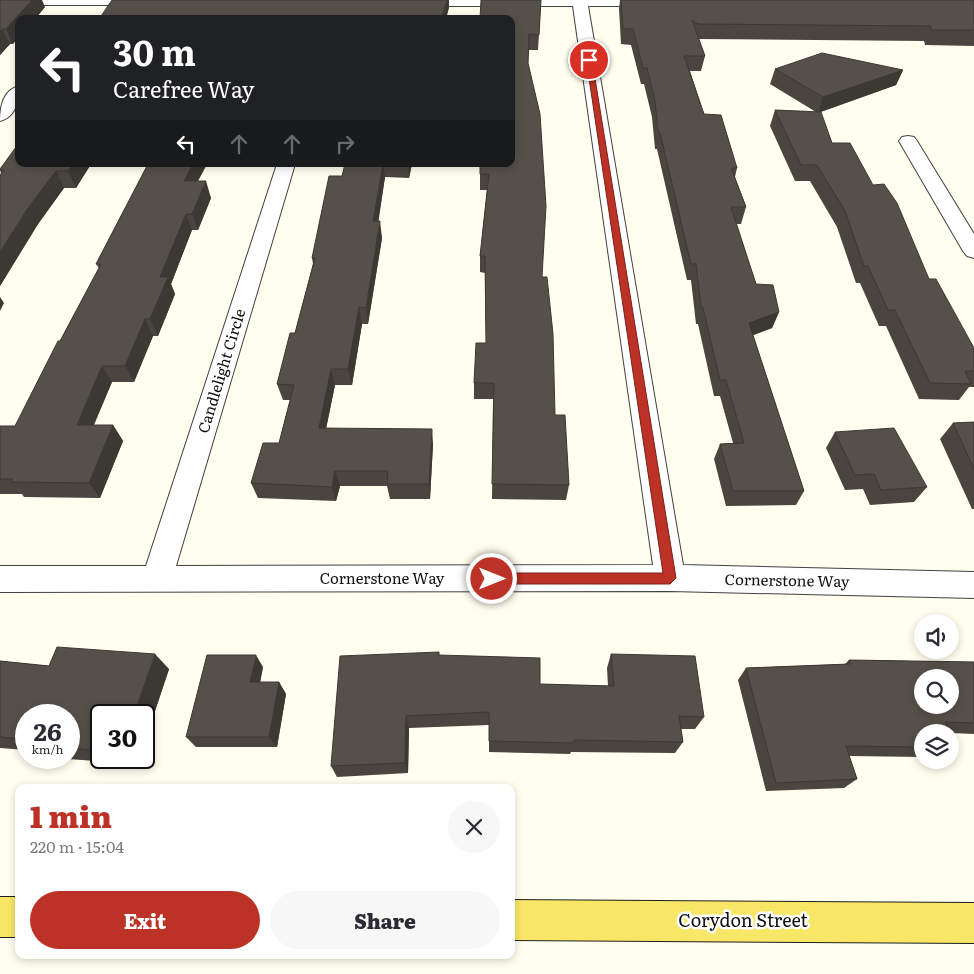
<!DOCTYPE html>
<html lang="en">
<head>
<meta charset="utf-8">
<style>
  body { margin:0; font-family:Literata,serif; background:#f7f7f7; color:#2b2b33; height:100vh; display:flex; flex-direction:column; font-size:19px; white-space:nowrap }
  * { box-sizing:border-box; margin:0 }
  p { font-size:16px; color:#7c7c81 }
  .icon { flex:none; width:28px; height:28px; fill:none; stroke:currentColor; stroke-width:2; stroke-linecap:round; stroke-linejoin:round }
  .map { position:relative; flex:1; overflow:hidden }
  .panel { position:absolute; left:15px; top:784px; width:500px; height:175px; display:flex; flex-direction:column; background:#fff; border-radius:10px; box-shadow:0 2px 8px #0003 }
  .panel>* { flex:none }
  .top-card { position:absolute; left:15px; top:15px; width:500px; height:152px; border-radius:10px; box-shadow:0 2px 8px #0003; background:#202124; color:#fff; overflow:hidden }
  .buttons { position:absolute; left:914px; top:614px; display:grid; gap:10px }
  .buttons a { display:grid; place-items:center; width:45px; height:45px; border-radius:50%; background:#fff; box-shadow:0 2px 8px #0003; font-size:25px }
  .speed { position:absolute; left:15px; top:704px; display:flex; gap:10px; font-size:25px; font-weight:700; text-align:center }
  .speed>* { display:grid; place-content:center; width:65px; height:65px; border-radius:50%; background:#fff; box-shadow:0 2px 8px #0003; line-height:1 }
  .speed small { font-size:12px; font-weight:400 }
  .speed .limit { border:2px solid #111; border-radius:8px; background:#fff; color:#111 }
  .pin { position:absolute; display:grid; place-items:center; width:42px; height:42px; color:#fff; margin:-21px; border:2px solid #fff; border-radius:50%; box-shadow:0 1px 5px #0007 }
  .me { position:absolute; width:55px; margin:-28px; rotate:90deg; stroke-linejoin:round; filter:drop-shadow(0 0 4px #0008) }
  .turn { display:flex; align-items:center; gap:18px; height:105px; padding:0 15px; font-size:22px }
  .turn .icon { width:65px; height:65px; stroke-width:2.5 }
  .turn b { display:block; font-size:35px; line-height:42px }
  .lanes { display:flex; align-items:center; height:48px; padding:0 15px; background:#0003; justify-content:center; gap:25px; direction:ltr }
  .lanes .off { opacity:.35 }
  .round { display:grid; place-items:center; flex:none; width:52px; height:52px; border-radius:26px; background:#f7f7f7 }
  .headline { display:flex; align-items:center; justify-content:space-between; height:85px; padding:0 15px }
  h1 { font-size:30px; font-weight:800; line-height:38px; color:#bd3226 }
  .action { display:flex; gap:10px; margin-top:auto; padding:10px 15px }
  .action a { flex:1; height:58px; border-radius:30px; background:#bd3226; color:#fff; font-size:20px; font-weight:800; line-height:58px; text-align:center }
  .action a+a { background:#f7f7f7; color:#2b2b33 }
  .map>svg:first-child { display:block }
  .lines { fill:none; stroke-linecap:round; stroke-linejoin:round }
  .minor-casing { stroke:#414141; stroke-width:2 }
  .major-casing { stroke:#1f1f1f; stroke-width:2 }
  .minor { fill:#fff; fill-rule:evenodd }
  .major { fill:#f8e666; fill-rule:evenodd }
  .wall { fill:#4a4540 }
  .shaded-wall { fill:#3c3834 }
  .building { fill:#56504a; stroke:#3c3834; fill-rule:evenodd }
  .route { fill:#bd3226; stroke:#7b2019 }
  .labels { text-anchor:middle; stroke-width:5; stroke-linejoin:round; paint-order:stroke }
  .street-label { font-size:15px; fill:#0e0e0e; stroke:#fff }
  .near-street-label { font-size:18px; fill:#0e0e0e; stroke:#fff }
</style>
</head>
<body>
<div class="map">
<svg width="974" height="974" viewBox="0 0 974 974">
  <rect width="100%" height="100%" fill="#fffeef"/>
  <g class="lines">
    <g class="minor-casing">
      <g id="minor">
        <path d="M0,0h156l1,1 -7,4h-150z"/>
        <path d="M405,0h259l1,2 -7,4h-70l95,559 291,7v26l-304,-7 -670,1v-26h146l131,-402h18l-119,402 477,-1 -80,-559h-162l-5,-1z"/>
        <path d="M19,86c0,14 -3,31 -19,35 0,-14 3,-31 19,-35z"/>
        <path d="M908,136l6,1 3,4 57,93v24l-7,-2 -4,-5 -64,-110 3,-4z"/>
      </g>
    </g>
    <g class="major-casing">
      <g id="major">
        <rect x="0" y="897" width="19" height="40"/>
        <path d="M511,900l463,3v40l-463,-3z"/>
      </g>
    </g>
    <use href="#minor" class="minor"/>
    <use href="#major" class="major"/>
  </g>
  <g class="wall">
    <path d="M0,0l45,7 -10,12h-16l-6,25h-3l-10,11z"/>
    <path d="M541,0l-3,50h-9l-1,14 14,213 13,138 14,70 -3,15 -74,-1 1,-100h-19v-16l12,-40 -1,-70 -5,-1v-16l7,-66h-7v-26l31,-145z"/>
    <path d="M620,0h354v46l-49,-1 -1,-4 -225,-2 6,17 -4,15h-11l14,43 33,54 -2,9 11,30 -5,17h-5l20,60 23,28 -7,16 -19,7 51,156 -8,14 -70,1 -12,-47 6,-15 13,-1 -13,-47h-6l-16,-72h-2l-5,-44h-4l-30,-131h-2l-3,-32 -8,-33h-3l-10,-39 -10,-1 -2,-35z"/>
    <path d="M775,69l128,1 -7,15 -76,27 12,31 41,42 56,94 45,69v39h-5l-10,13 -40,-1 -33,-73h-7l-19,-43h-4l-19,-56 -27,-46h-15l-25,-55 5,-16 41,2 -46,-28z"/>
    <path d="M19,164h72l-15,24h-12l-26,36 -38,62v-111l1,-1 -1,-5z"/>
    <path d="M146,164h61l-9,17 13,17 -13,32h-6l-21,54 4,10 -17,42h-5l-19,46h-22l-18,43h19l10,16 -23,57 -76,-1 -2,-3h-22v-68h15l84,-158 -3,-4 51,-98z"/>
    <path d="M345,164h67l-3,14 -24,-1 -7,44 4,17 -14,86h-6l-10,61h-17l-9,43 107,16 -3,55h-40l-3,-13h-47l-4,15 -78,-3 -7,-15 28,-40 11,-43h-7l-6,-16 18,-51 18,-69 -1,-6 30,-82z"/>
    <path d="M974,422v87h-2l-32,-70 13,-16z"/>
    <path d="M835,432l92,55 -13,15 -44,3 -7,-16 -18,1 -19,-42z"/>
    <path d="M611,654l93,63 -9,12h-14l2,13 -8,11 -104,-1 -1,2 -81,-2v-27l-80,3 -1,45 -71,4 -6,-11 108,-111 101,29 68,2 -1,-18z"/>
    <path d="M849,660l125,2v72l-24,-1v-1h-28v25l-73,-1 8,23 -13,9 -78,3 -28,-111 8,-12 99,-4z"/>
    <path d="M0,661l49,5 120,3 -25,75v-29h-43v43h10l-1,4 -56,-4h15v-43h-43v35l-26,-2z"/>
    <path d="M263,667l-3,15h19l7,12 -9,53h-81l-10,-10z"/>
  </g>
  <g class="shaded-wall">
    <path d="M32,0h10l3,7 -10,12h-16v18l-6,7 -7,-15z"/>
    <path d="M447,0h2v8l-3,11h-5z"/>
    <path d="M2,29l8,15 -10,11v-23z"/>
    <path d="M903,70l-7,15 -78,28 5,-16z"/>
    <path d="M73,164h18l-15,24 -8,-17z"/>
    <path d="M193,164h14l-18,33 -5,-16z"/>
    <path d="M383,164l2,13 -9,61 -3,-17z"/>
    <path d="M408,164h4l-3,14z"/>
    <path d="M56,171l8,17 -26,36 -38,62v-34l28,-44z"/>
    <path d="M206,181l5,17 -13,32 -6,-16z"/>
    <path d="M186,214l6,16 -21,54 4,10 -17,42 -8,-17 10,-42z"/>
    <path d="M380,221l2,17 -14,86 -2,-16z"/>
    <path d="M0,297l4,6 -4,8z"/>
    <path d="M359,307l3,17 -10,61 -4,-16z"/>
    <path d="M779,312l-7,16 -29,11 6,-16z"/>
    <path d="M145,319l8,17 -19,46 -9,-16z"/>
    <path d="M102,366l10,16 -25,58 -10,-15z"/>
    <path d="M331,369l4,16 -12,59 -4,-16z"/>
    <path d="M113,425l10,16 -23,57 -11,-15z"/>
    <path d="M432,429l1,15 -3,55 -1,-15z"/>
    <path d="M335,471l5,15 -4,15 -4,-14z"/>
    <path d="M155,654l14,15 -25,75v-29h-10z"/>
    <path d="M256,655l7,12 -5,26 -8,-11z"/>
    <path d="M279,682l7,12 -9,53 -8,-10z"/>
    <path d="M406,716l3,12 -1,45 -3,-10z"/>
    <path d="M96,737l5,4v15l-9,-6z"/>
    <path d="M104,758h7l-1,4z"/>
  </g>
  <g class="building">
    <path d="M0,0h32l-26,29h-4l-2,3z"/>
    <path d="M112,0h335l-6,19h-342z"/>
    <path d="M481,0h60l-2,35 -10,-1 -1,29 12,51 6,92 -4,71h5l6,57 2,81h10l4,70 -77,-1 2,-101h-20l2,-40h10l-1,-87h-5l9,-82h-9v-10h31v-145h-31z"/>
    <path d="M621,0h353v30h-43v-4l-233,-2 -6,-4 13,36h-21l20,58 17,1 16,53h-6l15,39h-15l25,77 17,1 6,27 -30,11 55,168h-71l-13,-47 24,-1 -18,-63h-6l-17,-72 -2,-1 -5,-43h-5l-31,-131 -2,-1 -3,-31 -8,-33h-4l-10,-39h-10z"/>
    <path d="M822,53l81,17 -80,27 -48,-28z"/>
    <path d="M775,110l46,2 11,31h18l23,42 11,-1 13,19 32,76h7l38,69v23h-9l6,13 -41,-1 -35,-73h-7l-20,-44h-4l-19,-55 -28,-46h-16z"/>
    <path d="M19,143v21h54l-5,7h-12l-28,37 -28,44v-77l4,-5h-4v-1z"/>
    <path d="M148,164h45l-9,17h22l-14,33h-6l-26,63h8l-18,42h-5l-20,47h-23l-25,59h36l-24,58 -78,-1 2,-3h-13v-53h15l43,-85h2l41,-77h-5z"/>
    <path d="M345,164h38l-10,57h7l-14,87 -7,-1 -11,62h-17l-12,59 113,1 -3,55h-42l1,-13h-53l-3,16 -81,-4 12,-40h16l15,-58 -17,-1 13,-51h5l20,-75h-3l17,-82h13z"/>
    <path d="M974,422v47l-21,-46z"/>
    <path d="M894,428l33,59 -46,3 -7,-16 -19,1 -20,-43z"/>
    <path d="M57,647l98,7 -21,61h-33v23l-5,-1 -4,13 -23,-2v-33h-43v24l-26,-2v-76l49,5z"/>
    <path d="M439,652v3l101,3v26l74,2 -3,-32 84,2 9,61 -25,-1 4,26 -109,-2v3l-85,-2v-29l-83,4 -1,47 -74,3 9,-110z"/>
    <path d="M207,655h49l-6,27h29l-10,55h-83z"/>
    <path d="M849,660l125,2v61l-29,-1 4,10h-27v15l-76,-1 11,33 -81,4 -30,-115 104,-4zM922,678h28v27h-28z"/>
    <path d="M950,735l4,13h-4z"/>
  </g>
  <path class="route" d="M586,58l6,2 84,518 -6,6h-178l-6,-5 6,-6h171z"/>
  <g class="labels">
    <g class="street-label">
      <text transform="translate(222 371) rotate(-73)" y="5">Candlelight Circle</text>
      <text x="382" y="584">Cornerstone Way</text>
      <text transform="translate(787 581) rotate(1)" y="5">Cornerstone Way</text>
    </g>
    <g class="near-street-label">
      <text x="743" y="927">Corydon Street</text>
    </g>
  </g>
</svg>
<div class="buttons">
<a><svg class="icon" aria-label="sound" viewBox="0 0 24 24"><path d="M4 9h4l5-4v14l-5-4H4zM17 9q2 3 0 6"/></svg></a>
<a><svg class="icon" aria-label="search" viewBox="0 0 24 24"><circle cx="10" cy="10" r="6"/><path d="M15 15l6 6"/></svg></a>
<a><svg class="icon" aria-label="layers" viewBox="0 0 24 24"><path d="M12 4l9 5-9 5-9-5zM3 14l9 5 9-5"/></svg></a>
</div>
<div class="speed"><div>26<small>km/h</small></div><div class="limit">30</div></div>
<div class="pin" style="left:589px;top:60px;background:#d93025"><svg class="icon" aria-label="arrive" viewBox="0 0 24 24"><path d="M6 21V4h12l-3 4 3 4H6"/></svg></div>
<svg class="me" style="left:492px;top:579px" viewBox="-20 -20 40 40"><circle r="17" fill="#bd3226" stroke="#fff" stroke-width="3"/><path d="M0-11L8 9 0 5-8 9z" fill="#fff"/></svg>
<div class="top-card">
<div class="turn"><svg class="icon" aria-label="left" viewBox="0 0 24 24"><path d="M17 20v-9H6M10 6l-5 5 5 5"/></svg><div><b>30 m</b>Carefree Way</div></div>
<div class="lanes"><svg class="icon" aria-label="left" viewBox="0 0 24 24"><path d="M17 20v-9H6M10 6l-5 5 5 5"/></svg><svg class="icon off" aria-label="ahead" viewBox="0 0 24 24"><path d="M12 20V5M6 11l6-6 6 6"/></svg><svg class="icon off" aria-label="ahead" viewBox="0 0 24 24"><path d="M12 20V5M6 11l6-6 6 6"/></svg><svg class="icon off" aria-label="right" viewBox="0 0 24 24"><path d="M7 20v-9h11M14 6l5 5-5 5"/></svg></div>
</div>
<section class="panel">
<div class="headline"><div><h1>1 min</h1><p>220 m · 15:04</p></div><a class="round"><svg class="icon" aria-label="close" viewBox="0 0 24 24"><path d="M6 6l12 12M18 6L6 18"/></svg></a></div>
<div class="action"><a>Exit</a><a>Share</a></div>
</section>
</div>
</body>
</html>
